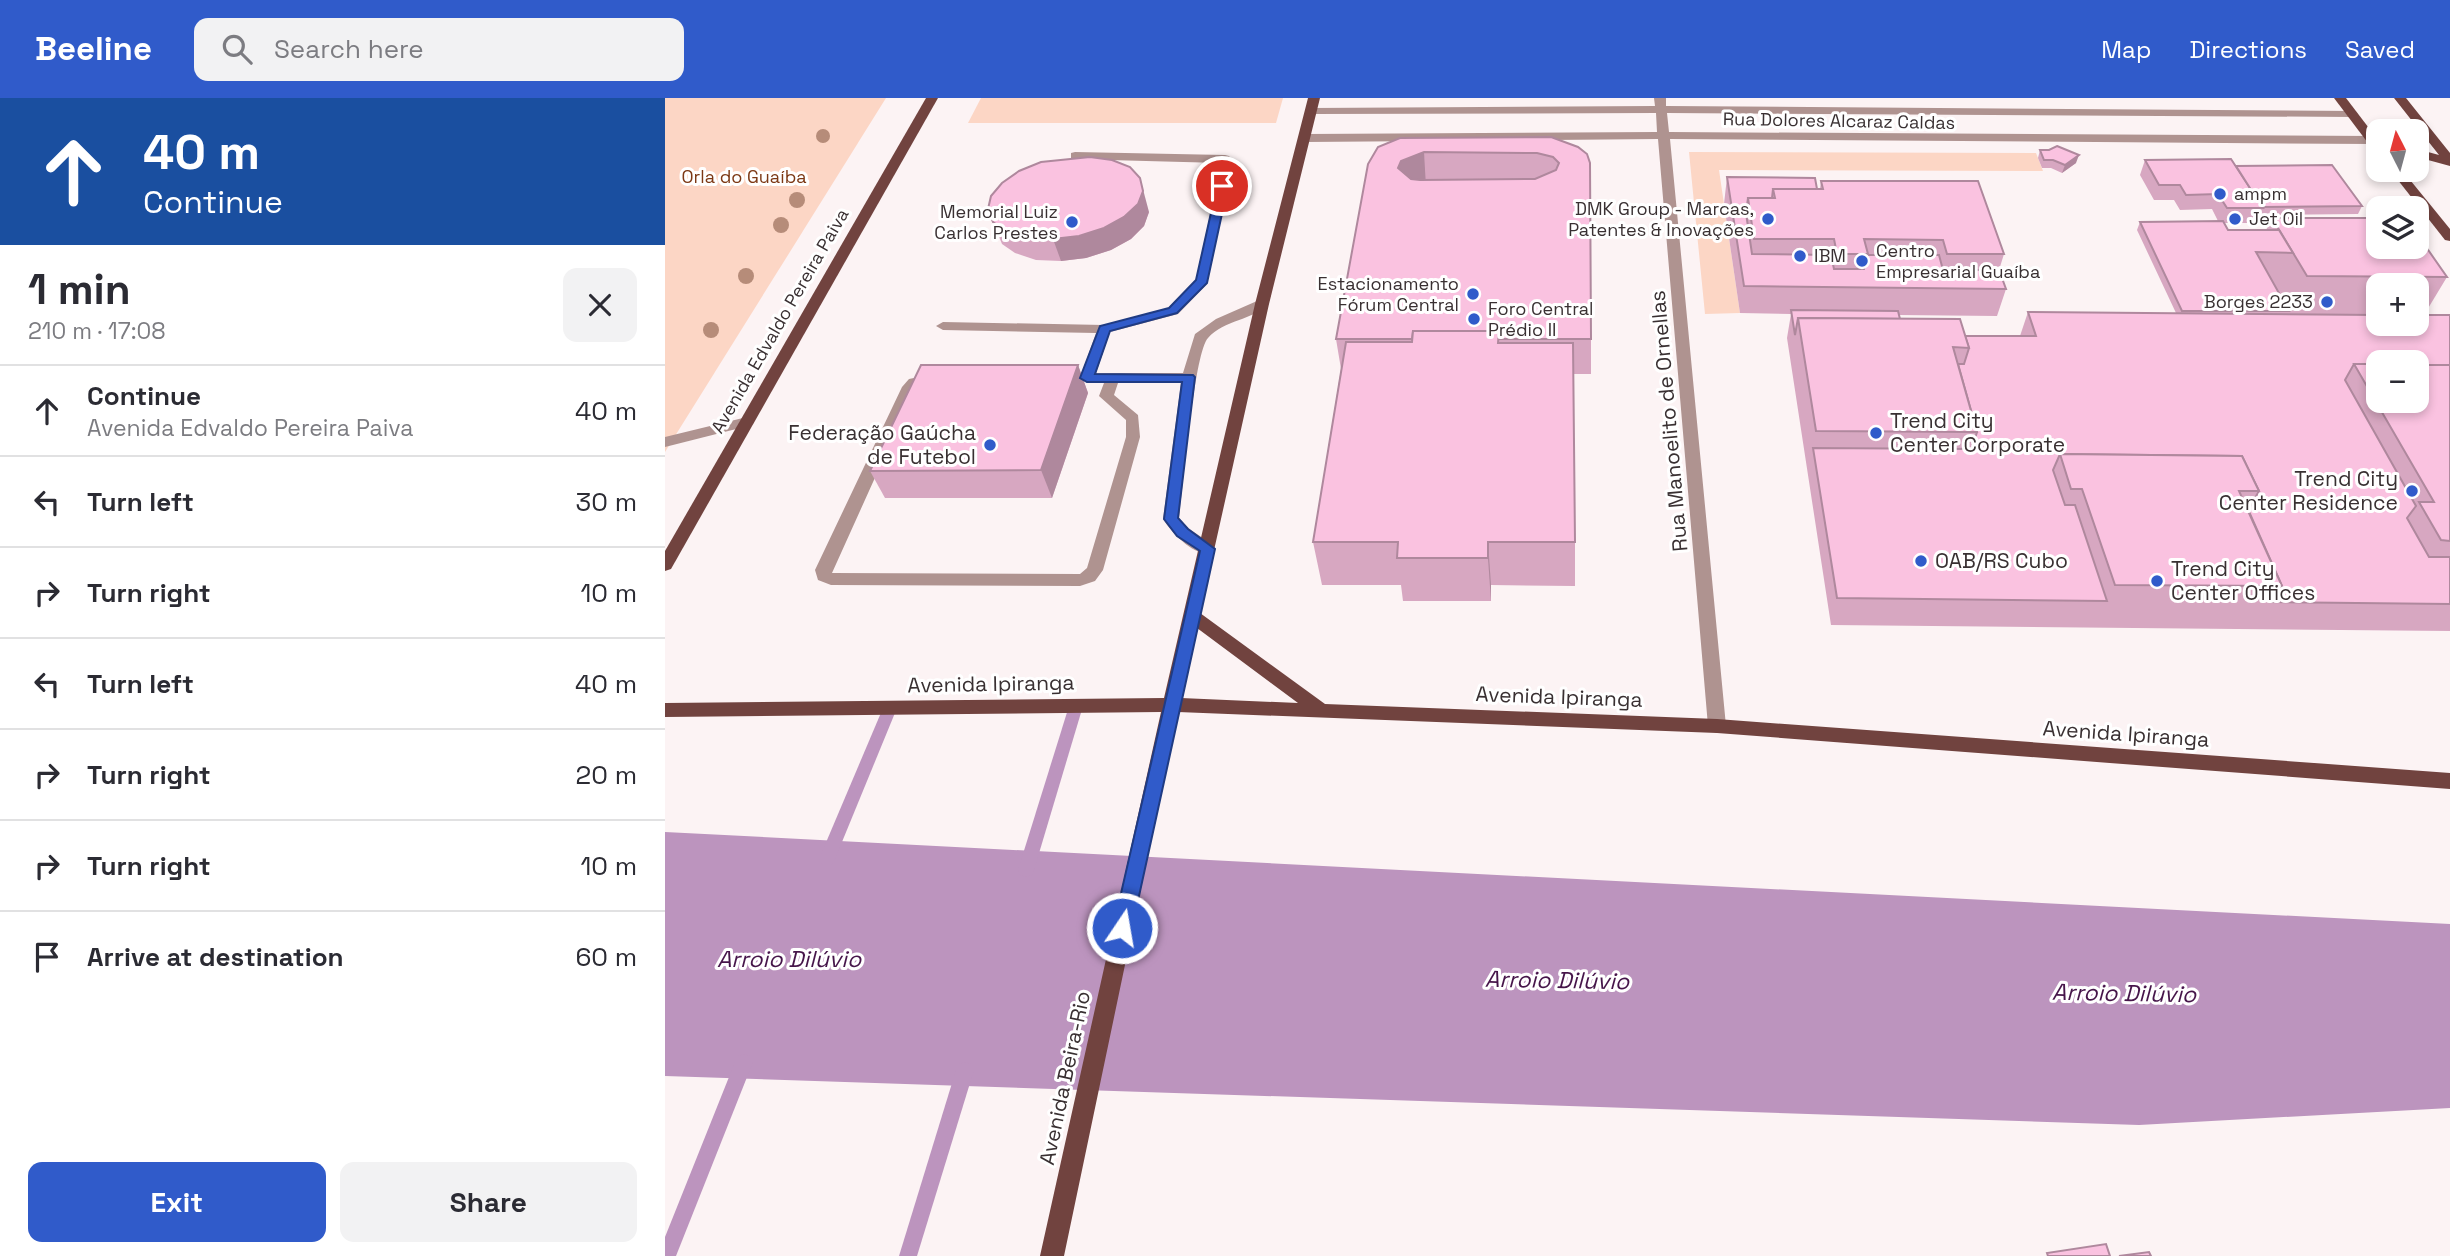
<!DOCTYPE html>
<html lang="en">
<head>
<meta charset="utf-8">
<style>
  body { margin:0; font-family:"Space Grotesk",sans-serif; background:#f2f2f3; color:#2b2b33; height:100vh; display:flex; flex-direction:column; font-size:26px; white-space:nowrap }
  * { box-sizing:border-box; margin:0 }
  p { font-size:23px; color:#7c7c81 }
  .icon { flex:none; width:38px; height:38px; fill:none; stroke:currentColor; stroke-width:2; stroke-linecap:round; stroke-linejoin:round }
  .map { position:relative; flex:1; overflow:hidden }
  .details { display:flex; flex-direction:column; background:#fff; width:665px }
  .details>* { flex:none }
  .hud { background:#1a4fa0; color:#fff; overflow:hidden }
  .needle { width:46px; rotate:354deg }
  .buttons { position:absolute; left:1701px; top:21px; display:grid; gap:14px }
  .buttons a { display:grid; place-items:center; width:63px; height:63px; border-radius:14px; background:#fff; box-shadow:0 4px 10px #0003; font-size:35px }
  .pin { position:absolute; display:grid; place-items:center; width:60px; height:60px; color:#fff; margin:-30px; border:4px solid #fff; border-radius:50%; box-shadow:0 2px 7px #0007 }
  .me { position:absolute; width:77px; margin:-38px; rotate:12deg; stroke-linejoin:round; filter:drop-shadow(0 0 5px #0008) }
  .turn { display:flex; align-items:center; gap:24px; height:147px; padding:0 28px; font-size:32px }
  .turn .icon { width:91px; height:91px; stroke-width:2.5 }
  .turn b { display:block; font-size:49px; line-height:60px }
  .round { display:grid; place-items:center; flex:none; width:74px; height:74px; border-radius:14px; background:#f2f2f3 }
  .overview { display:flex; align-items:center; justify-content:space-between; height:119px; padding:0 28px }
  h1 { font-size:42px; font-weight:700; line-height:52px }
  .primary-button { display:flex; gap:14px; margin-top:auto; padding:14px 28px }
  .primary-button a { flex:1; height:80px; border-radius:14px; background:#305bca; color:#fff; font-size:28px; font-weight:700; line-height:80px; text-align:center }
  .primary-button a+a { background:#f2f2f3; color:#2b2b33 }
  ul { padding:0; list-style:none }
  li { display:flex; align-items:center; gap:21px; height:91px; padding:0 28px; border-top:2px solid #e1e1e2 }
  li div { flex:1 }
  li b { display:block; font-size:26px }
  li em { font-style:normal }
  header { display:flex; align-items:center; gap:42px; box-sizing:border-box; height:98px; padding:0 35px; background:#305bca; color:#fff }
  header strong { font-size:33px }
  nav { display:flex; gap:38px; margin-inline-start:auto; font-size:24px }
  .search { width:490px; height:63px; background:#f2f2f3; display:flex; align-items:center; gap:18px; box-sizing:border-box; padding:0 24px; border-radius:14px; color:#7c7c81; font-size:26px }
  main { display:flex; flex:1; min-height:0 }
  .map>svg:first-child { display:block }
  .green { fill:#fcd6c5 }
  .water { fill:#bc94be }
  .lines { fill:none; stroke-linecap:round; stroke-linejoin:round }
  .stream { fill:#bc94be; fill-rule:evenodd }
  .minor { fill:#af9390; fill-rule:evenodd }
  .major { fill:#71433f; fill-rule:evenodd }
  .tree { fill:#b68c79 }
  .wall { fill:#d7a7c1; fill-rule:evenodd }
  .shaded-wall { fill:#af889d }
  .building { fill:#fac2e0; stroke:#af889d; stroke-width:2; fill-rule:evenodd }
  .route { fill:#305bca; stroke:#1f3b83; stroke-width:2 }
  .poi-dot { fill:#305bca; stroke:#fff; stroke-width:2.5 }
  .labels { text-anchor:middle; stroke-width:6; stroke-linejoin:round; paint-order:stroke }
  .far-street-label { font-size:18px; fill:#393032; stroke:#fff }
  .far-park-label { font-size:18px; fill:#7c3814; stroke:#fff }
  .far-poi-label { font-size:18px; fill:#393032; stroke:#fff; text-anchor:start }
  .street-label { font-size:21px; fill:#393032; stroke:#fff }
  .poi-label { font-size:21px; fill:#393032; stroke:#fff; text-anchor:start }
  .water-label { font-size:23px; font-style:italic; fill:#46154a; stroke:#fff }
</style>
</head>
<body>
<header>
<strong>Beeline</strong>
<div class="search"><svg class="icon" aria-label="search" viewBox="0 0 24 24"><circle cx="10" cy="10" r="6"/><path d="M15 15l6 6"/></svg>Search here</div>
<nav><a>Map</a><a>Directions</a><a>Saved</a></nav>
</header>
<main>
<section class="details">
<div class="hud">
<div class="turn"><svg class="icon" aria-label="ahead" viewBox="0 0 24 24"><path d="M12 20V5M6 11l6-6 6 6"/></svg><div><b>40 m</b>Continue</div></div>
</div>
<div class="overview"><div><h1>1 min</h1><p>210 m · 17:08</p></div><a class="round"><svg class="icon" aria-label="close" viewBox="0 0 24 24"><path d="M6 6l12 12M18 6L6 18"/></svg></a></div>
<ul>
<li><svg class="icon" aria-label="ahead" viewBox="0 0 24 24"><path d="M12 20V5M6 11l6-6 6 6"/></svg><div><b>Continue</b><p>Avenida Edvaldo Pereira Paiva</p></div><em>40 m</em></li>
<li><svg class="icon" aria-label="left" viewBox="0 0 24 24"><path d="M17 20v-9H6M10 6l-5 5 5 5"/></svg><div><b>Turn left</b></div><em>30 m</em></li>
<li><svg class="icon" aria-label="right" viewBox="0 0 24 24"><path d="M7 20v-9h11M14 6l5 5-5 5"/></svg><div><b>Turn right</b></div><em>10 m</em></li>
<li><svg class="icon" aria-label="left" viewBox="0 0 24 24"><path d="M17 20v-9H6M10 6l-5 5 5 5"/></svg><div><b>Turn left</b></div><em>40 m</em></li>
<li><svg class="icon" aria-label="right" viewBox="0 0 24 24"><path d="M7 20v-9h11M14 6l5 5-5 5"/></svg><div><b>Turn right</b></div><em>20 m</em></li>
<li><svg class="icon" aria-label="right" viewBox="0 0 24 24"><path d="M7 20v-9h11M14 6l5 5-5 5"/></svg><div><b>Turn right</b></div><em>10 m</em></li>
<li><svg class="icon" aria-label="arrive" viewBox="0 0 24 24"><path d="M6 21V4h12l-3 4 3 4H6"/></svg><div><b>Arrive at destination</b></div><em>60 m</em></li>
</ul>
<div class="primary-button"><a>Exit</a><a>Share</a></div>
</section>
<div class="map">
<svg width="1785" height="1158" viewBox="0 0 1785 1158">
  <rect width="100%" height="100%" fill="#fcf3f4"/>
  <g class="green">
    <path d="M0,0h221l-221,354z"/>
    <path d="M316,0h302l-7,25h-308z"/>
    <path d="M1024,54l347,1 7,18 -324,-1 21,143 -35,1z"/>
  </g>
  <path class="water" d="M0,734l1785,92v184l-311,17 -1474,-49z"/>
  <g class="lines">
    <g class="stream">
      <path d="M411,602l5,2 2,4 -49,164 -2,5 -6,2 -6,-2 -2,-5 51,-164 2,-4z"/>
      <path d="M225,604l5,2 2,4 -62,151 -3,5 -5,2 -5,-2 -3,-5 64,-151 2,-4z"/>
      <path d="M79,956l6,2 3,6 -77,194h-11v-19l70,-175 3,-6z"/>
      <path d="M300,964l6,2 3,6 -57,186h-18l57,-186 3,-6z"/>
    </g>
    <g class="minor">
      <path d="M989,0h12v8l686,5 6,3 -6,3 -685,-4 2,19 703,4 6,4 -6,4 -702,-5 56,587 -3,5 -6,2 -6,-2 -3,-5 -50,-587 -352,3 -6,-4 6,-4 351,-2 -1,-19 -345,1 -6,-3 6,-3 344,-2z"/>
      <path d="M410,54l150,3 4,1 4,7 -26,121 -29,30 -68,18 -14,41h87l12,-39 21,-15 41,-18 5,-1 7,4c-16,16 -45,16 -61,34 -14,15 -25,151 -29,180l9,10 25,17 2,4 -2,4c-18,5 -41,-20 -50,-34l18,-136h-63l-4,12 24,20 2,22 -37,133 -8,11 -15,5 -249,-1 -13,-5 -3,-10 87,-183 7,-8 24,-5 7,5 -2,3 -20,4 -3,3 -83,184 248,1 7,-6 39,-131v-17l-27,-24 5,-13h-17l-7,-5 16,-45 -153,-3 -7,-4 7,-4 161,3 64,-17 28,-28 25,-117 -150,-4v-6z"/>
      <path d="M82,319l5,2 2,3 -2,3 -87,22v-10z"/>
    </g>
    <g class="major">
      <path d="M261,0h12l-267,471 -6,2v-20z"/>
      <path d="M643,0h12l-51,206 -69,309 125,91 392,15 733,54v16l-733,-56 -539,-21 -114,544h-24l121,-544 -496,5v-14l499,-5 91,-394zM532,530l101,75 -117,-5z"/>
      <path d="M1669,0h12l32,42v11h-4z"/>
      <path d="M1729,0h12l44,55v13l-33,-9v-8l22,6z"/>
      <path d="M1725,72h12l48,59v12l-5,-1z"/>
    </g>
  </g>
  <g class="tree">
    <circle cx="158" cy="38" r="7"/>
    <circle cx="132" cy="102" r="8"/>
    <circle cx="116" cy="127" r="8"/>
    <circle cx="81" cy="178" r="8"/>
    <circle cx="46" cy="232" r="8"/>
  </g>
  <g class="wall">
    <path d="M735,40l178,9 13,192v35h-18l2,168v44l-84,-1v16h-88l-2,-16h-79l-9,-43 28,-173 -5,-30z"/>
    <path d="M1375,52l36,13 -14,10 -11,-5h-9l-4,-10z"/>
    <path d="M1480,62l91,6 126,40 -4,8 -99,1 -3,8h-32l4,7h38l6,-12 175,59 -23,38h26v316l-619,-6 -44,-287 4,-24 -51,-1 -16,-109 3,-27 90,12h3l1,-8 183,73 -5,16 7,19 -9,27 -98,-1 1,4 65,17h55l8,-24 148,1 -39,-83 3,-8 78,-1 -6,-12 -32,1 -6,-10h-20l-14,-25zM1713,187h39v39h-39z"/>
    <path d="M323,111l161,3 -5,14 -13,13 -20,11 -25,8 -25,3 -25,-1 -21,-7 -13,-9z"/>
    <path d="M413,267l10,28 -36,105h-167l-15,-27z"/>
  </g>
  <g class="shaded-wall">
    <path d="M759,54l2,35 -22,9 -6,-28 3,-7z"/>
    <path d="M1414,57l-3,8 -14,10 3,-8z"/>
    <path d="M475,80l9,34 -5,14 -13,13 -20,11 -25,8 -25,3 -8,-22z"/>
    <path d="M413,267l10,28 -36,105 -11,-28z"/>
    <path d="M823,444l3,43v16l-3,-43z"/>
  </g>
  <g class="building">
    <path d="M886,39l27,10 9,7 3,9 1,176h-92v-8h-86l-1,8h-76l32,-175 10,-17 22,-9zM759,54l113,1 16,4 6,6 -3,7 -21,9 -115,1 -9,-1 -13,-11 3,-7z"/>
    <path d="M1392,48l22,9 -14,10 -12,-5h-9l-4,-10h9z"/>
    <path d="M425,59l22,3 18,7 10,11 3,13 -5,13 -14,13 -20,11 -25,8 -26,3 -25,-1 -21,-6 -14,-10 -5,-13 3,-13 11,-13 17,-12 22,-9z"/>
    <path d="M1566,61l32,49h-36l-9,-14 -32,1 -6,-10h-21l-14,-25z"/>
    <path d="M1667,67l30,41 -100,1 -26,-41z"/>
    <path d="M1062,79l88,1 2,11h-44l-1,9h-24l-2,15 6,41 79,1 3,14h30l3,-14h72l4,15h56l7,19 -262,-3z"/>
    <path d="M1156,83h157l26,73h-57l-4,-14 -79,-1 4,15h-31l-3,-15h-80l-6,-41h27l-2,-9h50z"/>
    <path d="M1607,120h106v29h39v-13l30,43 -140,-1z"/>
    <path d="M1558,123l5,9h51l14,23 -37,-1 33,59h-107l-42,-89z"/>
    <path d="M1126,212l107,1 2,8 -102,-1 -3,17z"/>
    <path d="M1363,214l350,3v9h39v-9h33v50h-33v-3h-39v2h-24l-9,16 71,126 -9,12 22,39h21v47l-178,-2 10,-16 -35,-79h3l9,-16 -17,-35 -182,-2 -7,16 12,35h10l32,96 -270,-3 -24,-150 159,1 5,-17 -19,-68h6l5,-16 -4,-12h71z"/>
    <path d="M1133,220l162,1 9,29 -16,-1 24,85 -161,-1z"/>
    <path d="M748,233h86l-1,12h75l2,199h-87v16h-91l1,-16h-85l33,-200h66z"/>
    <path d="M1689,266h24v37h39v-36h33v176l-9,-1 -22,-38h15z"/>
    <path d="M256,267h157l-37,105 -171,1z"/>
    <path d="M1395,356l182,2 17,35h-20l43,95 -167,-1 -33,-96h-11z"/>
    <path d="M1441,1146l4,12h-62l-1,-3z"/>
    <path d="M1484,1154l2,4h-32z"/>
  </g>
  <path class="route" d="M557,85l6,3 -21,97 -30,30 -67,18 -15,43 98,1 2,2 -17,141 10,11 27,20 -83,379 -3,6 -7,2 -6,-2 -3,-6 87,-377 -23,-15 -13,-17 18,-137h-95l-7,-4 20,-52 69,-18 27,-28 21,-94z"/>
  <g class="poi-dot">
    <circle cx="1555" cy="96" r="7"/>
    <circle cx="1103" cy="121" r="7"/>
    <circle cx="1570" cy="121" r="7"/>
    <circle cx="407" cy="124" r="7"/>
    <circle cx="1135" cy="158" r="7"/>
    <circle cx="1197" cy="163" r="7"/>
    <circle cx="808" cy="196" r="7"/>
    <circle cx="1662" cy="204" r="7"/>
    <circle cx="809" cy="221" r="7"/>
    <circle cx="1211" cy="335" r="7"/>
    <circle cx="325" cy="347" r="7"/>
    <circle cx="1747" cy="393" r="7"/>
    <circle cx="1256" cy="463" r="7"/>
    <circle cx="1492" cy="483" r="7"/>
  </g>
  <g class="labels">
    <g class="far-street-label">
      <text transform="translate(1174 23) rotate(1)" y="6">Rua Dolores Alcaraz Caldas</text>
      <text transform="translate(115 223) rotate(-60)" y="6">Avenida Edvaldo Pereira Paiva</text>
    </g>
    <g class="far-park-label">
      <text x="79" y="85">Orla do Guaíba</text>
    </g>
    <g class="far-poi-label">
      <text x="1569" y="102">ampm</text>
      <text x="1089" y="117" text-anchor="end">DMK Group - Marcas,<tspan x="1089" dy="21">Patentes &amp; Inovações</tspan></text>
      <text x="393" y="120" text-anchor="end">Memorial Luiz<tspan x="393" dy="21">Carlos Prestes</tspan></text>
      <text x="1584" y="127">Jet Oil</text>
      <text x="1211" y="159">Centro<tspan x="1211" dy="21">Empresarial Guaíba</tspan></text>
      <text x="1149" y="164">IBM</text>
      <text x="794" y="192" text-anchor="end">Estacionamento<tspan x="794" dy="21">Fórum Central</tspan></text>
      <text x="1648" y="210" text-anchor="end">Borges 2233</text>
      <text x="823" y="217">Foro Central<tspan x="823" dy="21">Prédio II</tspan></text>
    </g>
    <g class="street-label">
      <text transform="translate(1004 323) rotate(-95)" y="7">Rua Manoelito de Ornellas</text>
      <text transform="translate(326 586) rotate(-1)" y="7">Avenida Ipiranga</text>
      <text transform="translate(894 599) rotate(2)" y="7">Avenida Ipiranga</text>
      <text transform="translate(1461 636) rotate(4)" y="7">Avenida Ipiranga</text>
      <text transform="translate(400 980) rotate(-78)" y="7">Avenida Beira-Rio</text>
    </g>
    <g class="poi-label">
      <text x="1225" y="330">Trend City<tspan x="1225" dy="24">Center Corporate</tspan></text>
      <text x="311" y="342" text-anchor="end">Federação Gaúcha<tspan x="311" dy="24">de Futebol</tspan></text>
      <text x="1733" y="388" text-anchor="end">Trend City<tspan x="1733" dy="24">Center Residence</tspan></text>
      <text x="1270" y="470">OAB/RS Cubo</text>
      <text x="1506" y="478">Trend City<tspan x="1506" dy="24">Center Offices</tspan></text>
    </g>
    <g class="water-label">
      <text x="124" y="869">Arroio Dilúvio</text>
      <text transform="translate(892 882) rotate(1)" y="8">Arroio Dilúvio</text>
      <text transform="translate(1459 895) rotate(1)" y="8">Arroio Dilúvio</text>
    </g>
  </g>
</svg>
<div class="buttons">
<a><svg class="needle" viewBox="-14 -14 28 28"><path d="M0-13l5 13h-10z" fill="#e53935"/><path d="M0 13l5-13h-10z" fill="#7c7c81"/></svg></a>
<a><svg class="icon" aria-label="layers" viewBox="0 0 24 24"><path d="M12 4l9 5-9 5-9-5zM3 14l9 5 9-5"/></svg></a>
<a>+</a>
<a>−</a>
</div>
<div class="pin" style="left:557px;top:88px;background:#d93025"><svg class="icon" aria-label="arrive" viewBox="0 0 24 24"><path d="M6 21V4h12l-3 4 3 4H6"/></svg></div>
<svg class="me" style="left:457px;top:830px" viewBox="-20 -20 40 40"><circle r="17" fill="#305bca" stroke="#fff" stroke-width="3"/><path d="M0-11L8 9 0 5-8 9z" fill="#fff"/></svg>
</div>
</main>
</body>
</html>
